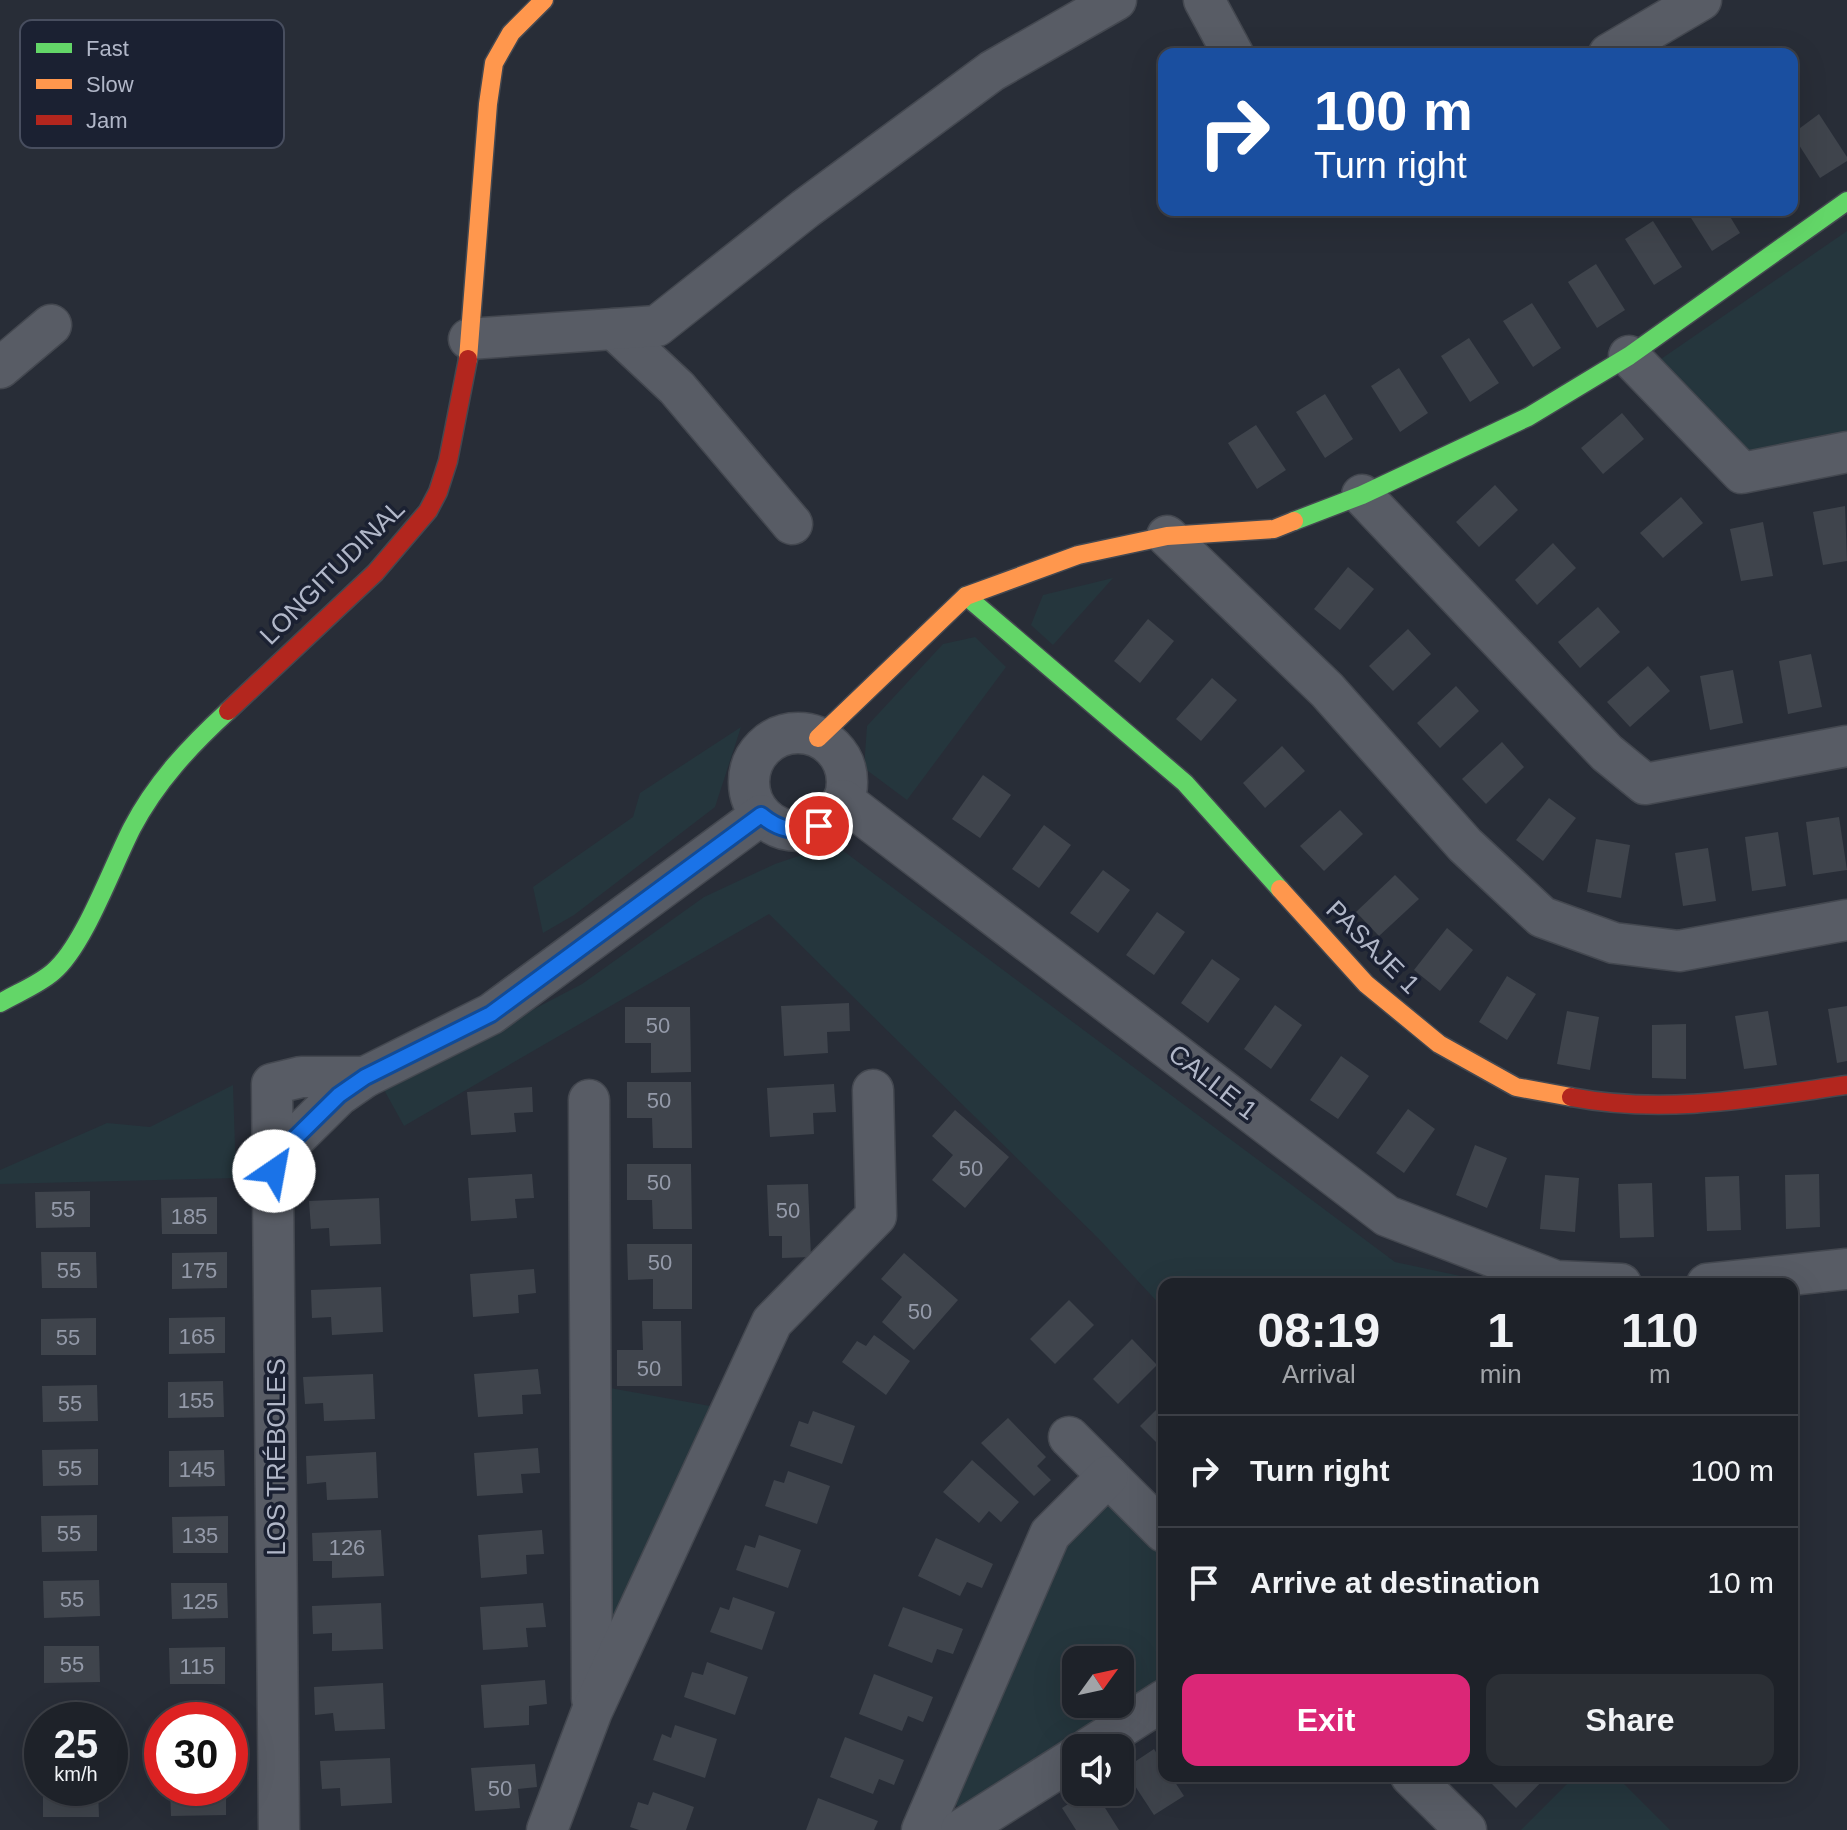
<!DOCTYPE html>
<html lang="en">
<head>
<meta charset="utf-8">
<style>
  body { margin:0; font-family:Helvetica,sans-serif; background:#2b2f35; color:#f1f3f6; height:100vh; display:flex; flex-direction:column; font-size:30px; white-space:nowrap }
  * { box-sizing:border-box; margin:0 }
  p { font-size:26px; color:#a1a4a8 }
  .icon { flex:none; width:44px; height:44px; fill:none; stroke:currentColor; stroke-width:2; stroke-linecap:round; stroke-linejoin:round }
  .map { position:relative; flex:1; overflow:hidden }
  .side { position:absolute; left:1158px; top:1278px; width:640px; height:504px; display:flex; flex-direction:column; background:#1e2229; border-radius:16px; box-shadow:0 8px 32px #0002,0 0 0 2px #3c3f46 }
  .side>* { flex:none }
  .top-card { position:absolute; left:1158px; top:48px; width:640px; height:168px; border-radius:16px; box-shadow:0 8px 32px #0002,0 0 0 2px #3c3f46; background:#1a4fa0; color:#fff; overflow:hidden }
  .needle { width:52px; rotate:57deg }
  .buttons { position:absolute; left:1062px; top:1646px; display:grid; gap:16px }
  .buttons a { display:grid; place-items:center; width:72px; height:72px; border-radius:16px; background:#1e2229; box-shadow:0 8px 32px #0002,0 0 0 2px #3c3f46; font-size:40px }
  .speed { position:absolute; left:24px; top:1702px; display:flex; gap:16px; font-size:40px; font-weight:700; text-align:center }
  .speed>* { display:grid; place-content:center; width:104px; height:104px; border-radius:50%; background:#1e2229; box-shadow:0 8px 32px #0002,0 0 0 2px #3c3f46; line-height:1 }
  .speed small { font-size:20px; font-weight:400 }
  .speed .limit { border:12px solid #d22; background:#fff; color:#111 }
  .pin { position:absolute; display:grid; place-items:center; width:68px; height:68px; color:#fff; margin:-34px; border:4px solid #fff; border-radius:50%; box-shadow:0 2px 8px #0007 }
  .me { position:absolute; width:88px; margin:-44px; rotate:33deg; stroke-linejoin:round; filter:drop-shadow(0 0 6px #0008) }
  .turn { display:flex; align-items:center; gap:28px; height:168px; padding:0 24px; font-size:36px }
  .turn .icon { width:104px; height:104px; stroke-width:2.5 }
  .turn b { display:block; font-size:56px; line-height:68px }
  .eta { display:flex; justify-content:space-evenly; align-items:center; height:136px; text-align:center }
  .eta b { font-size:48px; font-weight:700; line-height:56px }
  .cta { display:flex; gap:16px; margin-top:auto; padding:16px 24px }
  .cta a { flex:1; height:92px; border-radius:16px; background:#db2777; color:#fff; font-size:32px; font-weight:700; line-height:92px; text-align:center }
  .cta a+a { background:#2b2f35; color:#f1f3f6 }
  ul { padding:0; list-style:none }
  li { display:flex; align-items:center; gap:24px; height:112px; padding:0 24px; border-top:2px solid #3c3f46 }
  li div { flex:1 }
  li b { display:block; font-size:30px }
  li em { font-style:normal }
  .map>svg:first-child { display:block }
  .green { fill:#25363d; fill-rule:evenodd }
  .building { fill:#3f444c }
  .lines { fill:none; stroke-linecap:round; stroke-linejoin:round }
  .street-casing { stroke:#444850; stroke-width:43 }
  .fast-casing { stroke:#444850; stroke-width:21 }
  .slow-casing { stroke:#444850; stroke-width:21 }
  .jam-casing { stroke:#444850; stroke-width:21 }
  .street { stroke:#585c65; stroke-width:40 }
  .fast { stroke:#63d668; stroke-width:18 }
  .slow { stroke:#ff974d; stroke-width:18 }
  .jam { stroke:#b3261e; stroke-width:18 }
  .route-casing { stroke:#114b97; stroke-width:20 }
  .route { stroke:#1a73e8; stroke-width:14 }
  .labels { text-anchor:middle; stroke-width:7; stroke-linejoin:round; paint-order:stroke }
  .number-label { font-size:22px; fill:#949aa9 }
  .street-label { font-size:26px; fill:#b1b7c8; stroke:#1b2132 }
  .key { fill:#1b2132; stroke:#484e5f; stroke-width:2 }
  .key-label { font-size:22px; fill:#b1b7c8 }
</style>
</head>
<body>
<div class="map">
<svg width="1847" height="1830" viewBox="0 0 1847 1830">
  <rect width="100%" height="100%" fill="#282d37"/>
  <g class="green">
    <path d="M1847,231v201l-101,19 -85,-92z"/>
    <path d="M1113,578l-60,67 -22,-20 12,-30z"/>
    <path d="M975,637l31,30 -99,133 -43,-32 3,-42 76,-82z"/>
    <path d="M741,727l-26,80 -141,108 -31,18 -10,-46 100,-70 7,-24z"/>
    <path d="M834,844l561,418 103,22h-334v25l-66,-71 -329,-324 -365,212 -21,-38 199,-104 122,-87 71,-33z"/>
    <path d="M233,1085l3,93 -236,6v-14l107,-47 43,4z"/>
    <path d="M599,1386l111,20 -106,247z"/>
    <path d="M1120,1505l44,47v129l-199,129 -9,-5 106,-255 45,-43zM1076,1660h44v44h-44z"/>
    <path d="M1575,1776h41l54,54h-149z"/>
  </g>
  <g class="building">
    <path d="M1819,114l28,43v4l-27,17 -28,-44z"/>
    <path d="M1686,210h40l14,23 -28,18z"/>
    <path d="M1653,221l29,46 -28,18 -29,-46z"/>
    <path d="M1596,264l29,46 -28,18 -29,-46z"/>
    <path d="M1532,303l29,45 -28,19 -30,-46z"/>
    <path d="M1469,338l30,45 -29,19 -29,-46z"/>
    <path d="M1399,368l29,45 -28,19 -29,-46z"/>
    <path d="M1325,394l28,45 -28,19 -29,-46z"/>
    <path d="M1622,413l22,26 -41,35 -22,-26z"/>
    <path d="M1256,425l30,45 -29,19 -29,-46z"/>
    <path d="M1495,485l23,25 -39,37 -23,-25z"/>
    <path d="M1681,497l22,26 -40,35 -23,-25z"/>
    <path d="M1845,506l2,55 -24,4 -10,-53z"/>
    <path d="M1763,522l10,54 -32,5 -11,-52z"/>
    <path d="M1553,543l23,25 -39,37 -22,-25z"/>
    <path d="M1348,567l26,22 -34,41 -26,-21z"/>
    <path d="M1598,607l22,25 -40,36 -22,-26z"/>
    <path d="M1148,619l26,22 -34,42 -26,-22z"/>
    <path d="M1408,629l23,25 -38,37 -24,-25z"/>
    <path d="M1811,654l11,53 -34,7 -9,-53z"/>
    <path d="M1648,666l22,25 -40,36 -23,-25z"/>
    <path d="M1733,670l10,53 -33,7 -10,-54z"/>
    <path d="M1212,678l25,22 -36,41 -25,-22z"/>
    <path d="M1456,686l23,25 -39,37 -23,-25z"/>
    <path d="M1502,742l22,25 -38,37 -24,-25z"/>
    <path d="M1282,746l23,25 -40,37 -22,-25z"/>
    <path d="M983,775l28,20 -31,43 -28,-19z"/>
    <path d="M1549,798l27,20 -33,43 -27,-21z"/>
    <path d="M1340,810l23,24 -39,37 -24,-25z"/>
    <path d="M1839,817l8,53 -34,5 -7,-53z"/>
    <path d="M1044,825l27,20 -32,43 -27,-19z"/>
    <path d="M1778,832l8,54 -34,5 -7,-54z"/>
    <path d="M1596,839l34,6 -9,53 -34,-6z"/>
    <path d="M1708,848l8,53 -33,5 -8,-53z"/>
    <path d="M1103,870l27,20 -32,43 -28,-20z"/>
    <path d="M1395,875l24,24 -40,37 -23,-24z"/>
    <path d="M1157,912l28,20 -31,43 -28,-20z"/>
    <path d="M1447,928l26,22 -33,41 -26,-21z"/>
    <path d="M1212,959l28,20 -32,44 -27,-20z"/>
    <path d="M1507,976l29,18 -29,46 -28,-18z"/>
    <path d="M849,1003l1,28 -23,1 1,21 -44,3 -3,-50z"/>
    <path d="M1275,1005l27,20 -31,44 -27,-20z"/>
    <path d="M1847,1006v55l-10,2 -9,-54z"/>
    <path d="M625,1007h65l1,65 -40,1v-30h-26z"/>
    <path d="M1567,1011l32,6 -9,53 -33,-6z"/>
    <path d="M1768,1011l9,54 -33,4 -9,-53z"/>
    <path d="M1686,1024v55l-34,-1v-53z"/>
    <path d="M1341,1056l28,20 -31,43 -28,-19z"/>
    <path d="M627,1082h64l1,66h-39l-1,-30h-25z"/>
    <path d="M834,1084l2,28 -23,1 1,21 -44,3 -3,-49z"/>
    <path d="M532,1087l1,25 -19,1 2,19 -45,3 -4,-43z"/>
    <path d="M1408,1109l27,20 -31,44 -28,-20z"/>
    <path d="M955,1110l54,47 -44,51 -33,-28 21,-25 -21,-19z"/>
    <path d="M1475,1145l32,13 -20,50 -31,-13z"/>
    <path d="M627,1164h64l1,65h-39l-1,-29h-25z"/>
    <path d="M532,1174l2,24 -19,1 2,19 -46,3 -3,-43z"/>
    <path d="M1819,1174l1,53 -34,2 -1,-54z"/>
    <path d="M1545,1175l34,3 -4,54 -35,-3z"/>
    <path d="M1739,1176l2,54 -34,1 -2,-54z"/>
    <path d="M1652,1183l2,54 -34,1 -2,-54z"/>
    <path d="M808,1184l3,73 -29,1v-22h-13l-2,-51z"/>
    <path d="M90,1191v36l-54,1 -1,-36z"/>
    <path d="M217,1197v37h-55l-1,-36z"/>
    <path d="M379,1198l2,46 -51,2 -1,-18 -18,1 -2,-28z"/>
    <path d="M627,1244h65v65h-39v-30l-25,1z"/>
    <path d="M41,1252h55l1,36h-55z"/>
    <path d="M227,1252v36l-55,1v-36z"/>
    <path d="M904,1253l54,47 -44,50 -32,-28 20,-25 -21,-18z"/>
    <path d="M534,1269l2,24 -18,2 1,18 -46,4 -3,-43z"/>
    <path d="M381,1287l2,45 -51,3 -1,-18 -19,1 -1,-28z"/>
    <path d="M1069,1300l25,25 -39,39 -25,-25z"/>
    <path d="M225,1317v36l-56,1v-36z"/>
    <path d="M96,1318v37h-55v-36z"/>
    <path d="M642,1321h39l1,65h-65v-36h26z"/>
    <path d="M874,1335l36,26 -24,34 -44,-33 15,-21 9,5z"/>
    <path d="M1132,1339l25,26 -39,39 -25,-25z"/>
    <path d="M538,1369l3,25 -19,1 1,19 -45,3 -4,-43z"/>
    <path d="M373,1374l2,45 -51,2 -1,-18 -18,1 -2,-27z"/>
    <path d="M223,1381l1,36 -56,1v-36z"/>
    <path d="M97,1385l1,36 -55,1 -1,-36z"/>
    <path d="M1164,1402v48l-24,-24z"/>
    <path d="M813,1411l42,15 -13,38 -52,-18 9,-25 9,3z"/>
    <path d="M1008,1418l38,39 -9,9 14,14 -17,16 -53,-53z"/>
    <path d="M538,1448l2,25 -19,1 2,19 -46,3 -3,-43z"/>
    <path d="M98,1449v36l-55,1 -1,-36z"/>
    <path d="M224,1450l1,36 -56,1v-36z"/>
    <path d="M376,1452l2,46 -51,2 -1,-18 -19,2 -1,-28z"/>
    <path d="M972,1460l47,42 -18,20 -12,-11 -10,12 -36,-31z"/>
    <path d="M788,1471l42,15 -13,38 -52,-18 9,-26 10,3z"/>
    <path d="M97,1515v36l-55,1 -1,-36z"/>
    <path d="M228,1516v37h-55l-1,-36z"/>
    <path d="M381,1530l3,46 -52,2v-17h-19l-1,-28z"/>
    <path d="M542,1530l2,24 -18,1 1,19 -46,4 -3,-43z"/>
    <path d="M759,1535l42,15 -13,38 -52,-18 9,-25 10,3z"/>
    <path d="M936,1538l57,26 -11,24 -15,-6 -7,14 -42,-20z"/>
    <path d="M99,1580l1,36 -56,2 -1,-37z"/>
    <path d="M171,1583h56l1,35 -56,1z"/>
    <path d="M733,1597l42,15 -13,38 -52,-18 10,-25 9,3z"/>
    <path d="M381,1603l2,46 -51,2v-18l-19,1 -1,-28z"/>
    <path d="M543,1603l3,24 -20,1 2,19 -45,3 -3,-43z"/>
    <path d="M903,1607l60,22 -10,25 -16,-5 -5,14 -44,-17z"/>
    <path d="M44,1646h55l1,36 -56,1z"/>
    <path d="M225,1647v37h-55l-1,-36z"/>
    <path d="M707,1662l41,15 -13,38 -51,-18 8,-25 11,3z"/>
    <path d="M874,1674l59,23 -10,25 -15,-6 -6,15 -43,-17z"/>
    <path d="M545,1680l2,24 -18,2v19l-45,3 -3,-43z"/>
    <path d="M383,1683l2,46 -50,2 -2,-18 -18,2 -1,-28z"/>
    <path d="M223,1714l1,6h-56v-5z"/>
    <path d="M98,1716v4h-55v-3z"/>
    <path d="M675,1725l42,14 -12,39 -52,-18 9,-26 9,4z"/>
    <path d="M845,1737l59,23 -10,25 -15,-6 -6,15 -43,-17z"/>
    <path d="M1154,1749l10,16v11h7l13,20 -30,19 -30,-46z"/>
    <path d="M390,1758l2,45 -51,3 -1,-18 -18,1 -2,-28z"/>
    <path d="M535,1764l2,23 -19,2 2,19 -45,3 -4,-43z"/>
    <path d="M1496,1776h51l-31,32 -26,-26z"/>
    <path d="M43,1788h55l1,29h-56z"/>
    <path d="M170,1788h56v27l-55,1z"/>
    <path d="M653,1792l41,15 -8,23h-47l-9,-3 8,-25 10,3z"/>
    <path d="M1087,1792h8l24,38h-43l-14,-22z"/>
    <path d="M818,1798l60,23 -4,9h-68z"/>
  </g>
  <g class="lines">
    <g class="street-casing">
      <g id="street">
        <path d="M1204,0l29,54"/>
        <path d="M1609,54l92,-54"/>
        <path d="M614,329l63,59 115,136"/>
        <path d="M469,339l188,-13 148,-117 187,-138 124,-71"/>
        <path d="M1629,356l113,117 105,-21"/>
        <path d="M0,368l51,-43"/>
        <path d="M1362,495l245,258 38,31 202,-38"/>
        <path d="M1167,536l160,154 138,155 77,72 72,26 65,8 168,-31"/>
        <circle cx="798" cy="782" r="49"/>
        <path d="M843,800l544,416 169,65 65,3"/>
        <path d="M589,1100l3,599"/>
        <path d="M274,1159l65,-64 26,-18 126,-63 270,-199"/>
        <path d="M1707,1284l140,-15"/>
        <path d="M1069,1437l95,95"/>
        <path d="M1089,1748l75,-48"/>
        <path d="M1411,1776l55,54"/>
        <path d="M279,1830l-7,-746 29,-7h64"/>
        <path d="M547,1830l45,-119 180,-389 104,-106 -3,-126"/>
        <path d="M922,1830l128,-296 58,-58"/>
        <path d="M961,1830l115,-73"/>
      </g>
    </g>
    <g class="fast-casing">
      <g id="fast">
        <path d="M1294,521l68,-26 166,-78 101,-61 218,-155"/>
        <path d="M966,596l219,187 95,106"/>
        <path d="M0,1003c17,-10 38,-18 53,-31 31,-26 59,-105 79,-144 24,-46 58,-82 96,-117"/>
      </g>
    </g>
    <g class="slow-casing">
      <g id="slow">
        <path d="M468,359l20,-255 6,-41 17,-30 33,-33"/>
        <path d="M818,738l148,-142 112,-41 89,-19 107,-7 20,-8"/>
        <path d="M1280,889l86,95 73,60 77,43 55,10"/>
      </g>
    </g>
    <g class="jam-casing">
      <g id="jam">
        <path d="M228,711l147,-138 53,-62 10,-19 10,-31 20,-102"/>
        <path d="M1571,1097c94,18 183,1 276,-12"/>
      </g>
    </g>
    <use href="#street" class="street"/>
    <use href="#fast" class="fast"/>
    <use href="#slow" class="slow"/>
    <use href="#jam" class="jam"/>
  </g>
  <g class="lines">
    <g class="route-casing">
      <path id="route" d="M274,1171v-12l65,-64 26,-18 126,-63 270,-199c18,15 35,19 58,11"/>
    </g>
    <use href="#route" class="route"/>
  </g>
  <g class="labels">
    <g class="number-label">
      <text x="658" y="1033">50</text>
      <text x="659" y="1108">50</text>
      <text x="971" y="1176">50</text>
      <text x="659" y="1190">50</text>
      <text x="63" y="1217">55</text>
      <text x="788" y="1218">50</text>
      <text x="189" y="1224">185</text>
      <text x="660" y="1270">50</text>
      <text x="69" y="1278">55</text>
      <text x="199" y="1278">175</text>
      <text x="920" y="1319">50</text>
      <text x="197" y="1344">165</text>
      <text x="68" y="1345">55</text>
      <text x="649" y="1376">50</text>
      <text x="196" y="1408">155</text>
      <text x="70" y="1411">55</text>
      <text x="70" y="1476">55</text>
      <text x="197" y="1477">145</text>
      <text x="69" y="1541">55</text>
      <text x="200" y="1543">135</text>
      <text x="347" y="1555">126</text>
      <text x="72" y="1607">55</text>
      <text x="200" y="1609">125</text>
      <text x="72" y="1672">55</text>
      <text x="197" y="1674">115</text>
      <text x="500" y="1796">50</text>
    </g>
    <g class="street-label">
      <text transform="translate(332 572) rotate(-45)" y="9">LONGITUDINAL</text>
      <text transform="translate(1373 947) rotate(45)" y="9">PASAJE 1</text>
      <text transform="translate(1213 1082) rotate(38)" y="9">CALLE 1</text>
      <text transform="translate(276 1457) rotate(-90)" y="9">LOS TRÉBOLES</text>
    </g>
  </g>
  <rect x="20" y="20" width="264" height="128" rx="12" class="key"/>
  <rect x="36" y="43" width="36" height="10" fill="#63d668"/>
  <rect x="36" y="79" width="36" height="10" fill="#ff974d"/>
  <rect x="36" y="115" width="36" height="10" fill="#b3261e"/>
  <g class="key-label">
    <text x="86" y="56">Fast</text>
    <text x="86" y="92">Slow</text>
    <text x="86" y="128">Jam</text>
  </g>
</svg>
<div class="buttons">
<a><svg class="needle" viewBox="-14 -14 28 28"><path d="M0-13l5 13h-10z" fill="#e53935"/><path d="M0 13l5-13h-10z" fill="#a1a4a8"/></svg></a>
<a><svg class="icon" aria-label="sound" viewBox="0 0 24 24"><path d="M4 9h4l5-4v14l-5-4H4zM17 9q2 3 0 6"/></svg></a>
</div>
<div class="speed"><div>25<small>km/h</small></div><div class="limit">30</div></div>
<div class="pin" style="left:819px;top:826px;background:#d93025"><svg class="icon" aria-label="arrive" viewBox="0 0 24 24"><path d="M6 21V4h12l-3 4 3 4H6"/></svg></div>
<svg class="me" style="left:274px;top:1171px" viewBox="-20 -20 40 40"><circle r="19" fill="#fff"/><path d="M0-13L10 11 0 6-10 11z" fill="#1a73e8"/></svg>
<div class="top-card">
<div class="turn"><svg class="icon" aria-label="right" viewBox="0 0 24 24"><path d="M7 20v-9h11M14 6l5 5-5 5"/></svg><div><b>100 m</b>Turn right</div></div>
</div>
<section class="side">
<div class="eta">
<div><b>08:19</b><p>Arrival</p></div>
<div><b>1</b><p>min</p></div>
<div><b>110</b><p>m</p></div>
</div>
<ul>
<li><svg class="icon" aria-label="right" viewBox="0 0 24 24"><path d="M7 20v-9h11M14 6l5 5-5 5"/></svg><div><b>Turn right</b></div><em>100 m</em></li>
<li><svg class="icon" aria-label="arrive" viewBox="0 0 24 24"><path d="M6 21V4h12l-3 4 3 4H6"/></svg><div><b>Arrive at destination</b></div><em>10 m</em></li>
</ul>
<div class="cta"><a>Exit</a><a>Share</a></div>
</section>
</div>
</body>
</html>
